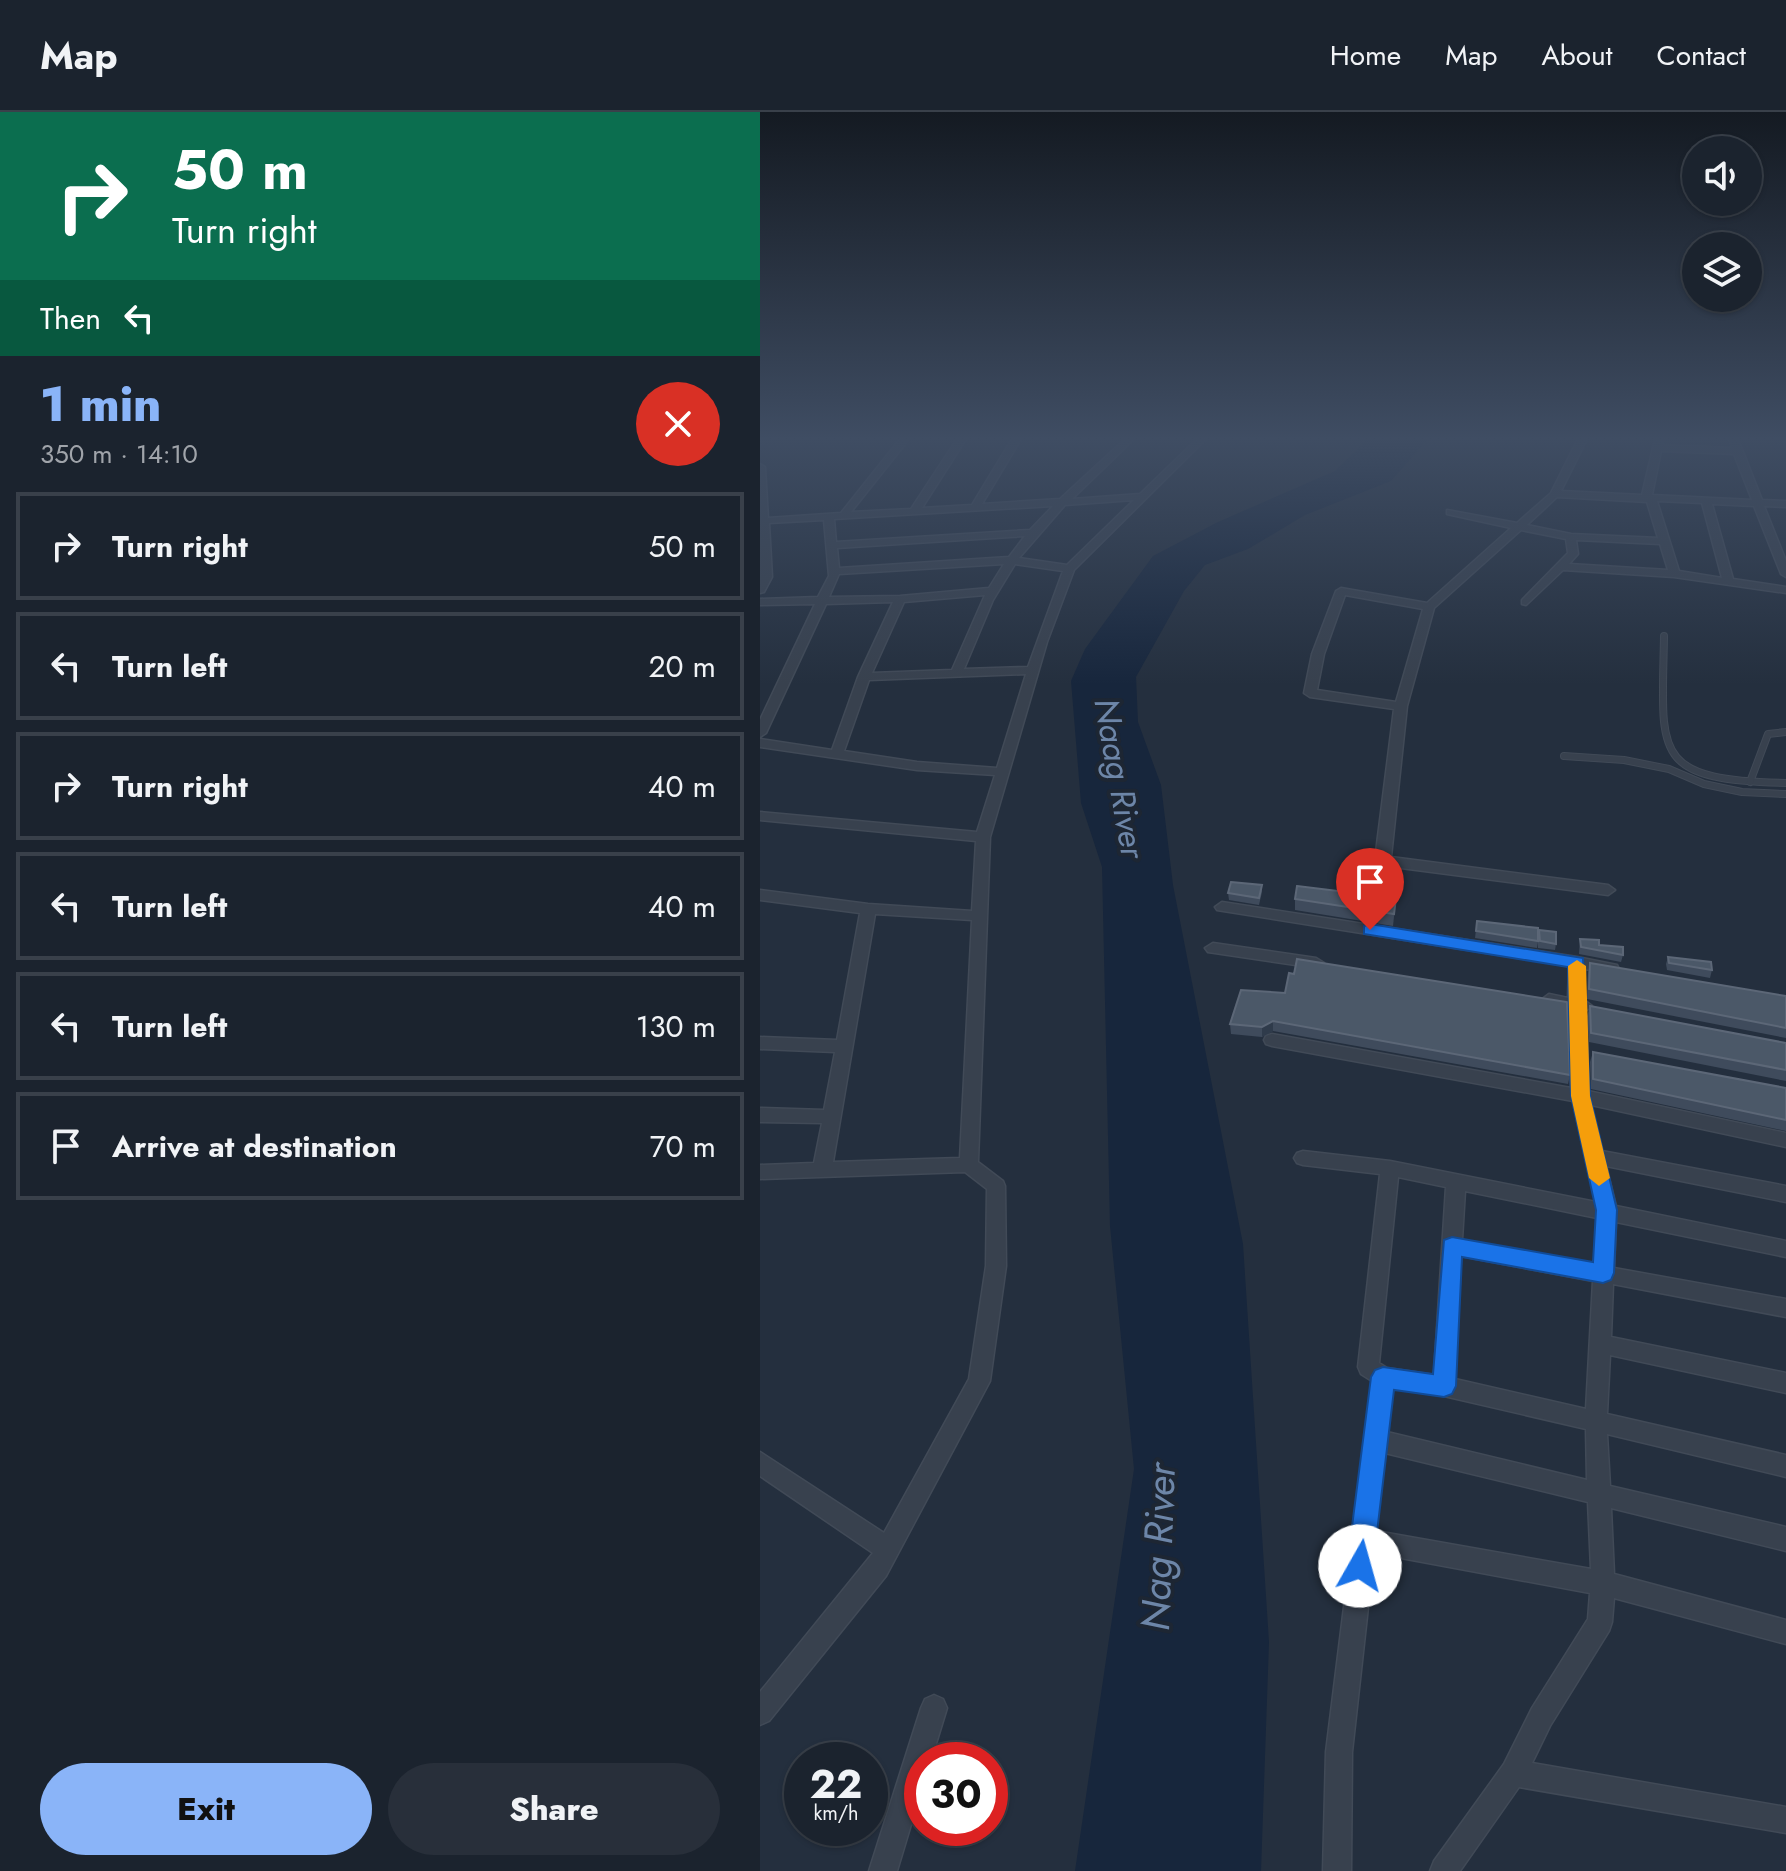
<!DOCTYPE html>
<html lang="en">
<head>
<meta charset="utf-8">
<style>
  body { margin:0; font-family:Jost,sans-serif; background:#282f3a; color:#f1f3f6; height:100vh; display:flex; flex-direction:column; font-size:30px; white-space:nowrap }
  * { box-sizing:border-box; margin:0 }
  p { font-size:26px; color:#a0a4aa }
  .icon { flex:none; width:44px; height:44px; fill:none; stroke:currentColor; stroke-width:2; stroke-linecap:round; stroke-linejoin:round }
  .map { position:relative; flex:1; overflow:hidden }
  .panel { display:flex; flex-direction:column; background:#1b232e; width:760px }
  .panel>* { flex:none }
  .guide { background:#0b6e4f; color:#fff; overflow:hidden }
  .buttons { position:absolute; left:922px; top:24px; display:grid; gap:16px }
  .buttons a { display:grid; place-items:center; width:80px; height:80px; border-radius:50%; background:#1b232e; box-shadow:0 2px 6px #0004,0 0 0 2px #39404a; font-size:40px }
  .speed { position:absolute; left:24px; top:1630px; display:flex; gap:16px; font-size:40px; font-weight:700; text-align:center }
  .speed>* { display:grid; place-content:center; width:104px; height:104px; border-radius:50%; background:#1b232e; box-shadow:0 2px 6px #0004,0 0 0 2px #39404a; line-height:1 }
  .speed small { font-size:20px; font-weight:400 }
  .speed .limit { border:12px solid #d22; background:#fff; color:#111 }
  .pin { position:absolute; display:grid; place-items:center; width:68px; height:68px; color:#fff; margin:-82px -34px; border-radius:50% 50% 50% 0; rotate:-45deg; box-shadow:0 0 8px #0007 }
  .pin .icon { rotate:45deg }
  .me { position:absolute; width:88px; margin:-44px; rotate:7deg; stroke-linejoin:round; filter:drop-shadow(0 0 6px #0008) }
  .turn { display:flex; align-items:center; gap:28px; height:168px; padding:0 40px; font-size:36px }
  .turn .icon { width:104px; height:104px; stroke-width:2.5 }
  .turn b { display:block; font-size:56px; line-height:68px }
  .then { display:flex; align-items:center; height:76px; padding:0 40px; background:#0003; gap:16px; font-size:30px }
  .round { display:grid; place-items:center; flex:none; width:84px; height:84px; border-radius:42px; background:#282f3a }
  .head { display:flex; align-items:center; justify-content:space-between; height:136px; padding:0 40px }
  h1 { font-size:48px; font-weight:800; line-height:60px; color:#8ab4f8 }
  .primary-button { display:flex; gap:16px; margin-top:auto; padding:16px 40px }
  .primary-button a { flex:1; height:92px; border-radius:48px; background:#8ab4f8; color:#111; font-size:32px; font-weight:800; line-height:92px; text-align:center }
  .primary-button a+a { background:#282f3a; color:#f1f3f6 }
  ul { padding:0; list-style:none }
  li { display:flex; align-items:center; gap:24px; height:108px; margin:0 16px 12px; padding:0 24px; border:4px solid #39404a; border-radius:0px }
  li div { flex:1 }
  li b { display:block; font-size:30px }
  li em { font-style:normal }
  header { display:flex; align-items:center; gap:48px; box-sizing:border-box; height:112px; padding:0 40px; background:#1b232e; border-bottom:2px solid #39404a }
  header strong { font-size:38px }
  nav { display:flex; gap:44px; margin-inline-start:auto; font-size:28px }
  main { display:flex; flex:1; min-height:0 }
  .map>svg:first-child { display:block }
  .water { fill:#17263c }
  .lines { fill:none; stroke-linecap:round; stroke-linejoin:round }
  .service-casing { stroke:#414a57; stroke-width:8 }
  .minor-casing { stroke:#414a57; stroke-width:3 }
  .service { stroke:#38414e; stroke-width:6 }
  .minor { fill:#38414e; fill-rule:evenodd }
  .wall { fill:#3f4b5c }
  .shaded-wall { fill:#2f3b4b }
  .building { fill:#4b5868; stroke:#5c6777; stroke-width:2 }
  .route { fill:#1a73e8; stroke:#114b97; stroke-width:2 }
  .slow { fill:#f59e0b }
  .labels { text-anchor:middle; stroke-width:8; stroke-linejoin:round; paint-order:stroke }
  .water-label { font-size:34px; font-style:italic; fill:#6d86a8; stroke:#1d2633 }
  .near-water-label { font-size:40px; font-style:italic; fill:#6d86a8; stroke:#1d2633 }
</style>
</head>
<body>
<header>
<strong>Map</strong>
<nav><a>Home</a><a>Map</a><a>About</a><a>Contact</a></nav>
</header>
<main>
<section class="panel">
<div class="guide">
<div class="turn"><svg class="icon" aria-label="right" viewBox="0 0 24 24"><path d="M7 20v-9h11M14 6l5 5-5 5"/></svg><div><b>50 m</b>Turn right</div></div>
<div class="then">Then<svg class="icon" aria-label="left" viewBox="0 0 24 24"><path d="M17 20v-9H6M10 6l-5 5 5 5"/></svg></div>
</div>
<div class="head"><div><h1>1 min</h1><p>350 m · 14:10</p></div><a class="round" style="background:#d93025;color:#fff"><svg class="icon" aria-label="close" viewBox="0 0 24 24"><path d="M6 6l12 12M18 6L6 18"/></svg></a></div>
<ul>
<li><svg class="icon" aria-label="right" viewBox="0 0 24 24"><path d="M7 20v-9h11M14 6l5 5-5 5"/></svg><div><b>Turn right</b></div><em>50 m</em></li>
<li><svg class="icon" aria-label="left" viewBox="0 0 24 24"><path d="M17 20v-9H6M10 6l-5 5 5 5"/></svg><div><b>Turn left</b></div><em>20 m</em></li>
<li><svg class="icon" aria-label="right" viewBox="0 0 24 24"><path d="M7 20v-9h11M14 6l5 5-5 5"/></svg><div><b>Turn right</b></div><em>40 m</em></li>
<li><svg class="icon" aria-label="left" viewBox="0 0 24 24"><path d="M17 20v-9H6M10 6l-5 5 5 5"/></svg><div><b>Turn left</b></div><em>40 m</em></li>
<li><svg class="icon" aria-label="left" viewBox="0 0 24 24"><path d="M17 20v-9H6M10 6l-5 5 5 5"/></svg><div><b>Turn left</b></div><em>130 m</em></li>
<li><svg class="icon" aria-label="arrive" viewBox="0 0 24 24"><path d="M6 21V4h12l-3 4 3 4H6"/></svg><div><b>Arrive at destination</b></div><em>70 m</em></li>
</ul>
<div class="primary-button"><a>Exit</a><a>Share</a></div>
</section>
<div class="map">
<svg width="1026" height="1759" viewBox="0 0 1026 1759">
  <rect width="100%" height="100%" fill="#242f3e"/>
  <path class="water" d="M608,327h60l-37,42 -86,34 -57,34 -43,16 -21,26 -48,86 2,45 23,63 12,100 70,359 26,398 -8,229h-186l59,-402 -24,-243 -8,-359 -21,-64 -10,-122 14,-32 68,-93 65,-34 117,-51z"/>
  <g class="lines">
    <g class="service-casing">
      <g id="service">
        <path d="M904,524c-2,118 -14,144 122,147"/>
        <path d="M804,644l60,4 45,9 35,15 38,8 44,2"/>
        <path d="M990,670l18,-48 18,-2"/>
      </g>
    </g>
    <g class="minor-casing">
      <g id="minor">
        <path d="M140,327h9l-58,73 60,-3 46,-70h9l-44,69 50,-3 40,-66h9l-39,65 78,-5 65,-60h9l-62,60 68,-5 57,-55h9l-132,131 -27,72 -57,195 -12,325 25,19 2,5 1,80 -16,115 -104,195 -117,145 -9,4v-33l113,-139 -113,-77v-24l124,81 85,-154 17,-113 1,-77 -22,-17 -205,7v-14l54,-2 8,-40 -62,-1v-14l64,2 11,-58 -75,-3v-12l77,3 23,-127 -100,-13v-10l108,14 104,7 4,-70 -216,-21v-8l217,20 18,-57 -78,-5 -157,-23v-8l72,11 26,-73 35,-75 -67,2 -60,129 -6,4v-17l55,-116 -55,1v-6l58,-2 11,-21 -5,-56 -55,3 3,54 -8,15 -4,1v-129l5,3 3,51 73,-5zM374,388l-67,65 -48,-7 46,-53zM293,394l-23,24 -194,12 -2,-23zM265,424l-16,21 -170,11 -2,-20zM244,452l-15,24 -89,8 -71,1 10,-23zM255,452l48,7 -35,96 -64,2 29,-69zM225,483l-33,75 -80,3 32,-71zM266,562l-29,94 -80,-6 -73,-11 25,-71zM115,802l97,6 -12,238 -127,4z"/>
        <path d="M818,327h9l-26,52 81,4 13,-56h8l-1,6 70,3 -3,-9h9l24,61 24,1v6l-22,-1 22,55v16l-5,-3 -27,-68 -42,-2 21,75 53,8v6l-112,-16 -111,-7 -37,35 -4,-1v-4l46,-47 -2,-14 -45,-9 -87,78 -27,98 -16,151 217,28 7,5 -7,5 -215,-28 -14,-5 -3,-10 18,-143 -84,-12 -6,-4 8,-39 24,-63 5,-3 86,15 84,-75 -64,-14v-4l70,13 34,-30zM901,339l73,3 18,46 -100,-5zM797,385l90,5 11,36 -87,-4 -44,-9zM897,389l45,2 20,75 -43,-7zM816,428l84,4 8,26 -99,-6 9,-10zM585,483l78,14 -27,93 -79,-12 7,-36z"/>
        <path d="M462,790l355,55 40,8 2,4 -8,5 -26,-5 -1,31 8,6 -8,6 4,79 198,42v14l-195,-42 11,46 184,35v16l-180,-36 10,40 170,35v16l-170,-35 -2,46 172,31v18l-173,-33 -2,53 175,36v20l-176,-38 -3,59 179,41v22l-179,-43 3,52 176,41v24l-175,-43 3,66 172,46v24l-172,-46 -2,24 -3,9 -59,95 -18,37 254,44v26l-267,-46 -59,84h-30l4,-10 70,-97 28,-56 56,-89 2,-26 -216,-40 -22,199 -1,119h-28l3,-119 46,-371 -11,-7 -3,-7 22,-193 -77,-9 -6,-2 -3,-5 3,-5 6,-2 87,10 206,41 -23,-101 -301,-55 -6,-2 -2,-4 2,-4 6,-2 299,54 -3,-79 -25,-5 -2,-4 8,-6 19,4 1,-32 -352,-56 -2,-3zM638,1065l48,10 -12,188 -47,-7 -8,-5zM705,1079l132,27 -3,46 -132,-24zM701,1144l132,25 -7,128 -131,-30zM632,1276l52,8 142,33 1,51 -200,-48zM625,1341l203,49 3,67 -215,-38z"/>
        <path d="M453,831l103,15 8,5 -8,5 -108,-16 -3,-4z"/>
        <path d="M174,1583l9,4 4,9 -16,52h-9v28l-25,83h-28l52,-163 4,-9z"/>
      </g>
    </g>
    <use href="#service" class="service"/>
    <use href="#minor" class="minor"/>
  </g>
  <g class="wall">
    <path d="M502,773v7l-3,13 -30,-5 -1,-7z"/>
    <path d="M636,786l-3,28 -98,-16v-11z"/>
    <path d="M717,809l61,15 18,8 -1,6 -17,-2v-6l-1,6 -62,-10z"/>
    <path d="M820,827l43,16 -2,7 -42,-8z"/>
    <path d="M908,845l44,13 -2,8 -43,-8 -1,-6z"/>
    <path d="M830,851l196,33v42l-199,-39 1,-26z"/>
    <path d="M534,862l276,101 -2,9 -295,-53 -11,6 -31,-3 -1,-10 55,-31z"/>
    <path d="M830,894l196,37v38l-197,-39 -2,-26z"/>
    <path d="M833,940l193,36v43l-195,-42 -1,-27z"/>
  </g>
  <path class="shaded-wall" d="M513,909v10l-11,6v-10z"/>
  <g class="building">
    <path d="M471,770l31,3 -3,13 -31,-5z"/>
    <path d="M537,774l99,12 -2,16 -99,-15z"/>
    <path d="M717,809l61,7v13l-62,-10z"/>
    <path d="M779,818l17,2v12l-16,-3z"/>
    <path d="M820,827l19,1v5l24,2v8l-42,-8z"/>
    <path d="M908,845l43,5 1,8 -43,-7z"/>
    <path d="M537,847l270,43 3,73 -297,-54 -11,6 -32,-3 11,-34 44,3 4,-20 5,1z"/>
    <path d="M830,851l196,33v32l-197,-39z"/>
    <path d="M830,894l196,37v27l-195,-37z"/>
    <path d="M833,940l193,36v32l-193,-41z"/>
  </g>
  <linearGradient id="sky" x2="0" y2="1"><stop stop-color="#141a22"/><stop offset="0.57" stop-color="#3f4d63"/><stop offset="1" stop-color="#3f4d63" stop-opacity="0"/></linearGradient>
  <rect width="1026" height="573" fill="url(#sky)"/>
  <path class="route" d="M610,812l213,34 7,138 27,114 -3,63 -3,7 -8,3 -141,-26 -6,129 -4,8 -8,3 -50,-7 -21,176 -3,9 -10,4 -9,-4 -4,-9 24,-189 4,-7 8,-3 50,7 11,-134 8,-3 141,25 3,-52 -25,-114 -3,-129 -204,-33v-8z"/>
  <path class="slow" d="M817,848l9,6 4,130 20,82 -11,8 -10,-8 -18,-82 -3,-130z"/>
  <g class="labels">
    <g class="water-label">
      <text transform="translate(360 666) rotate(80)" y="12">Naag River</text>
    </g>
    <g class="near-water-label">
      <text transform="translate(398 1435) rotate(-88)" y="14">Nag River</text>
    </g>
  </g>
</svg>
<div class="buttons">
<a><svg class="icon" aria-label="sound" viewBox="0 0 24 24"><path d="M4 9h4l5-4v14l-5-4H4zM17 9q2 3 0 6"/></svg></a>
<a><svg class="icon" aria-label="layers" viewBox="0 0 24 24"><path d="M12 4l9 5-9 5-9-5zM3 14l9 5 9-5"/></svg></a>
</div>
<div class="speed"><div>22<small>km/h</small></div><div class="limit">30</div></div>
<div class="pin" style="left:610px;top:818px;background:#d93025"><svg class="icon" aria-label="arrive" viewBox="0 0 24 24"><path d="M6 21V4h12l-3 4 3 4H6"/></svg></div>
<svg class="me" style="left:600px;top:1454px" viewBox="-20 -20 40 40"><circle r="19" fill="#fff"/><path d="M0-13L10 11 0 6-10 11z" fill="#1a73e8"/></svg>
</div>
</main>
</body>
</html>
